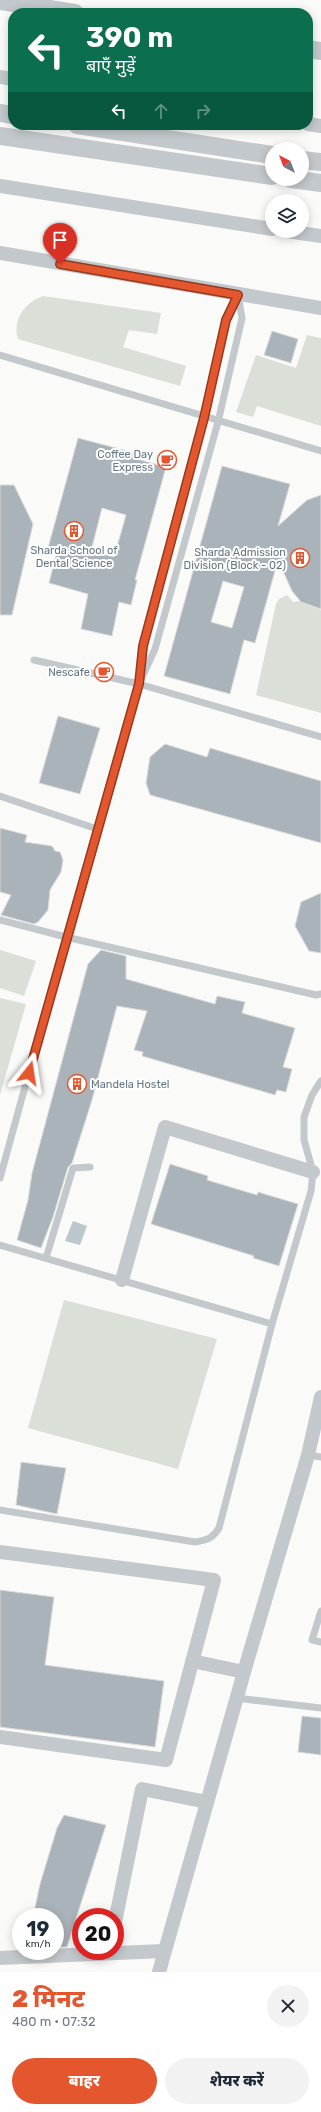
<!DOCTYPE html>
<html lang="hi">
<head>
<meta charset="utf-8">
<style>
  body { margin:0; font-family:Rubik,"Noto Sans Devanagari",sans-serif; background:#f2f2f3; color:#1f2937; height:100vh; display:flex; flex-direction:column; font-size:15px; white-space:nowrap }
  * { box-sizing:border-box; margin:0 }
  p { font-size:13px; color:#747a83 }
  .icon { flex:none; width:22px; height:22px; fill:none; stroke:currentColor; stroke-width:2; stroke-linecap:round; stroke-linejoin:round }
  .map { position:relative; height:1972px; overflow:hidden }
  .details { display:flex; flex-direction:column; background:#fff; flex:1 }
  .details>* { flex:none }
  .banner { position:absolute; left:8px; top:8px; width:305px; height:122px; border-radius:16px; box-shadow:0 2px 10px #0003; background:#0b6e4f; color:#fff; overflow:hidden }
  .needle { width:26px; rotate:318deg }
  .buttons { position:absolute; left:265px; top:142px; display:grid; gap:8px }
  .buttons a { display:grid; place-items:center; width:44px; height:44px; border-radius:50%; background:#fff; box-shadow:0 2px 10px #0003; font-size:20px }
  .speed { position:absolute; left:12px; top:1908px; display:flex; gap:8px; font-size:20px; font-weight:700; text-align:center }
  .speed>* { display:grid; place-content:center; width:52px; height:52px; border-radius:50%; background:#fff; box-shadow:0 2px 10px #0003; line-height:1 }
  .speed small { font-size:10px; font-weight:400 }
  .speed .limit { border:6px solid #d22; background:#fff; color:#111 }
  .pin { position:absolute; display:grid; place-items:center; width:34px; height:34px; color:#fff; margin:-41px -17px; border-radius:50% 50% 50% 0; rotate:-45deg; box-shadow:0 0 4px #0007 }
  .pin .icon { rotate:45deg }
  .me { position:absolute; width:44px; margin:-22px; rotate:15deg; stroke-linejoin:round; filter:drop-shadow(0 0 3px #0008) }
  .turn { display:flex; align-items:center; gap:14px; height:84px; padding:0 12px; font-size:18px }
  .turn .icon { width:52px; height:52px; stroke-width:2.5 }
  .turn b { display:block; font-size:28px; line-height:34px }
  .lanes { display:flex; align-items:center; height:38px; padding:0 12px; background:#0003; justify-content:center; gap:20px; direction:ltr }
  .lanes .off { opacity:.35 }
  .round { display:grid; place-items:center; flex:none; width:42px; height:42px; border-radius:21px; background:#f2f2f3 }
  .head { display:flex; align-items:center; justify-content:space-between; height:68px; padding:0 12px }
  h1 { font-size:24px; font-weight:800; line-height:30px; color:#e4572e }
  .primary-button { display:flex; gap:8px; margin-top:auto; padding:8px 12px }
  .primary-button a { flex:1; height:46px; border-radius:24px; background:#e4572e; color:#fff; font-size:16px; font-weight:800; line-height:46px; text-align:center }
  .primary-button a+a { background:#f2f2f3; color:#1f2937 }
  .map>svg:first-child { display:block }
  .green { fill:#dadfd7 }
  .water { fill:#bbc7cb }
  .building { fill:#aab3b9; stroke:#dcdcda; fill-rule:evenodd }
  .lines { fill:none; stroke-linecap:round; stroke-linejoin:round }
  .service { stroke:#c3c8cc; stroke-width:7 }
  .minor { stroke:#c3c8cc; stroke-width:14 }
  .tertiary { stroke:#c3c8cc; stroke-width:18 }
  .route-casing { stroke:#94391e; stroke-width:10 }
  .route { stroke:#e4572e; stroke-width:7 }
  .labels { text-anchor:middle; stroke-width:4; stroke-linejoin:round; paint-order:stroke }
  .poi-label { font-size:11px; fill:#657683; stroke:#fff; text-anchor:end }
</style>
</head>
<body>
<div class="map">
<svg width="321" height="1972" viewBox="0 0 321 1972">
  <rect width="100%" height="100%" fill="#fafaf8"/>
  <g class="green">
    <path d="M43,296l118,17 -4,21 -28,-4 -6,17 63,19 -6,20 -162,-47c-6,-20 7,-36 25,-43z"/>
    <path d="M307,335l14,3v88l-64,-20 -4,11 -17,-5 20,-57 40,13z"/>
    <path d="M287,595l6,7 5,-1 23,9v103l-65,-18 20,-91 3,-5z"/>
    <path d="M0,950l36,11 -12,35 -24,-8z"/>
    <path d="M0,998l26,6 -26,91z"/>
    <path d="M64,1300l153,39 -39,130 -150,-41z"/>
  </g>
  <path class="water" d="M73,1221l14,5 -7,19 -15,-4z"/>
  <g class="building">
    <path d="M272,331l26,8 -7,24 -27,-8z"/>
    <path d="M78,438l57,15 -2,5 33,9 -31,113h2l-6,25 -12,-3 -7,34 -31,-7 7,-35 -39,-11 8,-32 -9,-3zM102,508l24,7 -12,42 -23,-6z"/>
    <path d="M222,466l68,18 -12,42 29,-26 14,-5v114l-20,-7 -9,-11 -14,-31 -23,83 -11,-3 -14,54 -66,-18zM223,581l21,6 -12,41 -21,-6z"/>
    <path d="M0,485h14l19,39 -21,91h-12z"/>
    <path d="M58,716l42,12 -20,66 -41,-11z"/>
    <path d="M165,744l42,13 3,-9 111,33v62l-171,-48 -4,-12 4,-26z"/>
    <path d="M0,828l27,7 -2,7 27,4 3,5 5,1 3,8 -2,12 -11,18 -2,20 -10,12 -4,2 -33,-9 10,-20 -11,-3z"/>
    <path d="M321,893v60l-12,-2 -14,-25 6,-24z"/>
    <path d="M101,950l25,6v23l89,25 2,-8 28,6 -3,11 53,15 -12,39 9,2 -6,23 -9,-2 -2,5 -133,-39 1,-4 -9,-2 13,-39 -30,-5 -25,94 -20,63 -4,4 -15,50 -12,31 -24,-8 11,-40 4,-27 56,-209z"/>
    <path d="M170,1164l38,12 -1,4 50,15 1,-3 40,12 -19,62 -26,-8 1,-2 -103,-32z"/>
    <path d="M21,1462l45,6 -9,46 -41,-9z"/>
    <path d="M0,1590l54,7 -9,68 119,16 -9,66 -155,-20z"/>
    <path d="M302,1716l19,2v37l-23,-3z"/>
    <path d="M64,1815l42,10 -39,122h-12v-30h-22l7,-33 17,-56z"/>
  </g>
  <g class="lines">
    <g class="service">
      <path d="M0,355l321,96"/>
      <path d="M34,660l105,24 182,53"/>
      <path d="M140,678l3,-32 61,-228 22,-98 12,-24"/>
      <path d="M0,796l97,33"/>
      <path d="M0,920l66,17 250,58 5,-1"/>
      <path d="M0,1178l66,-241 73,-253 16,-35 63,-227 24,-104 -4,-23"/>
      <path d="M0,1245l272,79"/>
      <path d="M46,1258l27,-90 17,-1"/>
      <path d="M308,1455l13,2"/>
      <path d="M0,1510l195,32c12,-2 17,-3 24,-14l53,-204 39,-133 2,-19 -9,-32v-23l8,-22 9,-14"/>
      <path d="M321,1611l-9,29 9,2"/>
      <path d="M236,1698l85,10"/>
    </g>
    <g class="minor">
      <path d="M0,77l13,2"/>
      <path d="M308,124l13,2"/>
      <path d="M0,186l272,43"/>
      <path d="M286,231l35,5"/>
      <path d="M0,253l321,55"/>
      <path d="M122,1280l43,-153 148,45"/>
      <path d="M0,1552l214,28 -48,180 -166,-23"/>
      <path d="M192,1661l52,11"/>
      <path d="M115,1922l27,-133 65,13"/>
      <path d="M0,1958l164,-7"/>
      <path d="M159,1972l85,-300 64,-217 13,-58"/>
    </g>
    <g class="tertiary">
      <path d="M0,1l75,12"/>
      <path d="M308,49l13,2"/>
      <path d="M0,113l13,2"/>
      <path d="M77,125l195,30"/>
      <path d="M0,136l272,40"/>
      <path d="M302,160l19,2"/>
      <path d="M291,179l30,4"/>
    </g>
  </g>
  <g class="lines">
    <g class="route-casing">
      <path id="route" d="M29,1073l110,-389 4,-38 61,-228 22,-98 12,-25 -178,-31"/>
    </g>
    <use href="#route" class="route"/>
  </g>
  <defs>
    <g id="cafe-ring" transform="scale(1)"><circle r="9.5" fill="#fff" stroke="#e4572e" stroke-width="1.5"/><path d="M-5.5-4.5H6V0H3Q3 3.5 0 3.5H-2.5Q-5.5 3.5-5.5 0ZM3-3.2v2h1.7v-2ZM-6 4.5H4V6H-6Z" fill="#e4572e"/></g>
    <g id="building-ring" transform="scale(1)"><circle r="9.5" fill="#fff" stroke="#e4572e" stroke-width="1.5"/><path d="M-4-6H4V6H1V3H-1V6H-4ZM-2.5-4.3h1.7v1.8h-1.7ZM.8-4.3h1.7v1.8H.8ZM-2.5-1h1.7V.8h-1.7ZM.8-1h1.7V.8H.8Z" fill="#e4572e"/></g>
  </defs>
  <g fill-rule="evenodd">
    <use href="#cafe-ring" x="167" y="460"/>
    <use href="#building-ring" x="74" y="531"/>
    <use href="#building-ring" x="300" y="558"/>
    <use href="#cafe-ring" x="104" y="672"/>
    <use href="#building-ring" x="77" y="1084"/>
  </g>
  <g class="labels">
    <g class="poi-label">
      <text x="153" y="458">Coffee Day<tspan x="153" dy="13">Express</tspan></text>
      <text x="74" y="554" text-anchor="middle">Sharda School of<tspan x="74" dy="13">Dental Science</tspan></text>
      <text x="286" y="556">Sharda Admission<tspan x="286" dy="13">Division (Block - 02)</tspan></text>
      <text x="90" y="676">Nescafe</text>
      <text x="91" y="1088" text-anchor="start">Mandela Hostel</text>
    </g>
  </g>
</svg>
<div class="buttons">
<a><svg class="needle" viewBox="-14 -14 28 28"><path d="M0-13l5 13h-10z" fill="#e53935"/><path d="M0 13l5-13h-10z" fill="#747a83"/></svg></a>
<a><svg class="icon" aria-label="layers" viewBox="0 0 24 24"><path d="M12 4l9 5-9 5-9-5zM3 14l9 5 9-5"/></svg></a>
</div>
<div class="speed"><div>19<small>km/h</small></div><div class="limit">20</div></div>
<div class="pin" style="left:60px;top:264px;background:#d93025"><svg class="icon" aria-label="arrive" viewBox="0 0 24 24"><path d="M6 21V4h12l-3 4 3 4H6"/></svg></div>
<svg class="me" style="left:29px;top:1073px" viewBox="-20 -20 40 40"><path d="M0-17L14 15 0 8-14 15z" fill="#e4572e" stroke="#fff" stroke-width="4"/></svg>
<div class="banner">
<div class="turn"><svg class="icon" aria-label="left" viewBox="0 0 24 24"><path d="M17 20v-9H6M10 6l-5 5 5 5"/></svg><div><b>390 m</b>बाएँ मुड़ें</div></div>
<div class="lanes"><svg class="icon" aria-label="left" viewBox="0 0 24 24"><path d="M17 20v-9H6M10 6l-5 5 5 5"/></svg><svg class="icon off" aria-label="ahead" viewBox="0 0 24 24"><path d="M12 20V5M6 11l6-6 6 6"/></svg><svg class="icon off" aria-label="right" viewBox="0 0 24 24"><path d="M7 20v-9h11M14 6l5 5-5 5"/></svg></div>
</div>
</div>
<section class="details">
<div class="head"><div><h1>2 मिनट</h1><p>480 m · 07:32</p></div><a class="round"><svg class="icon" aria-label="close" viewBox="0 0 24 24"><path d="M6 6l12 12M18 6L6 18"/></svg></a></div>
<div class="primary-button"><a>बाहर</a><a>शेयर करें</a></div>
</section>
</body>
</html>
